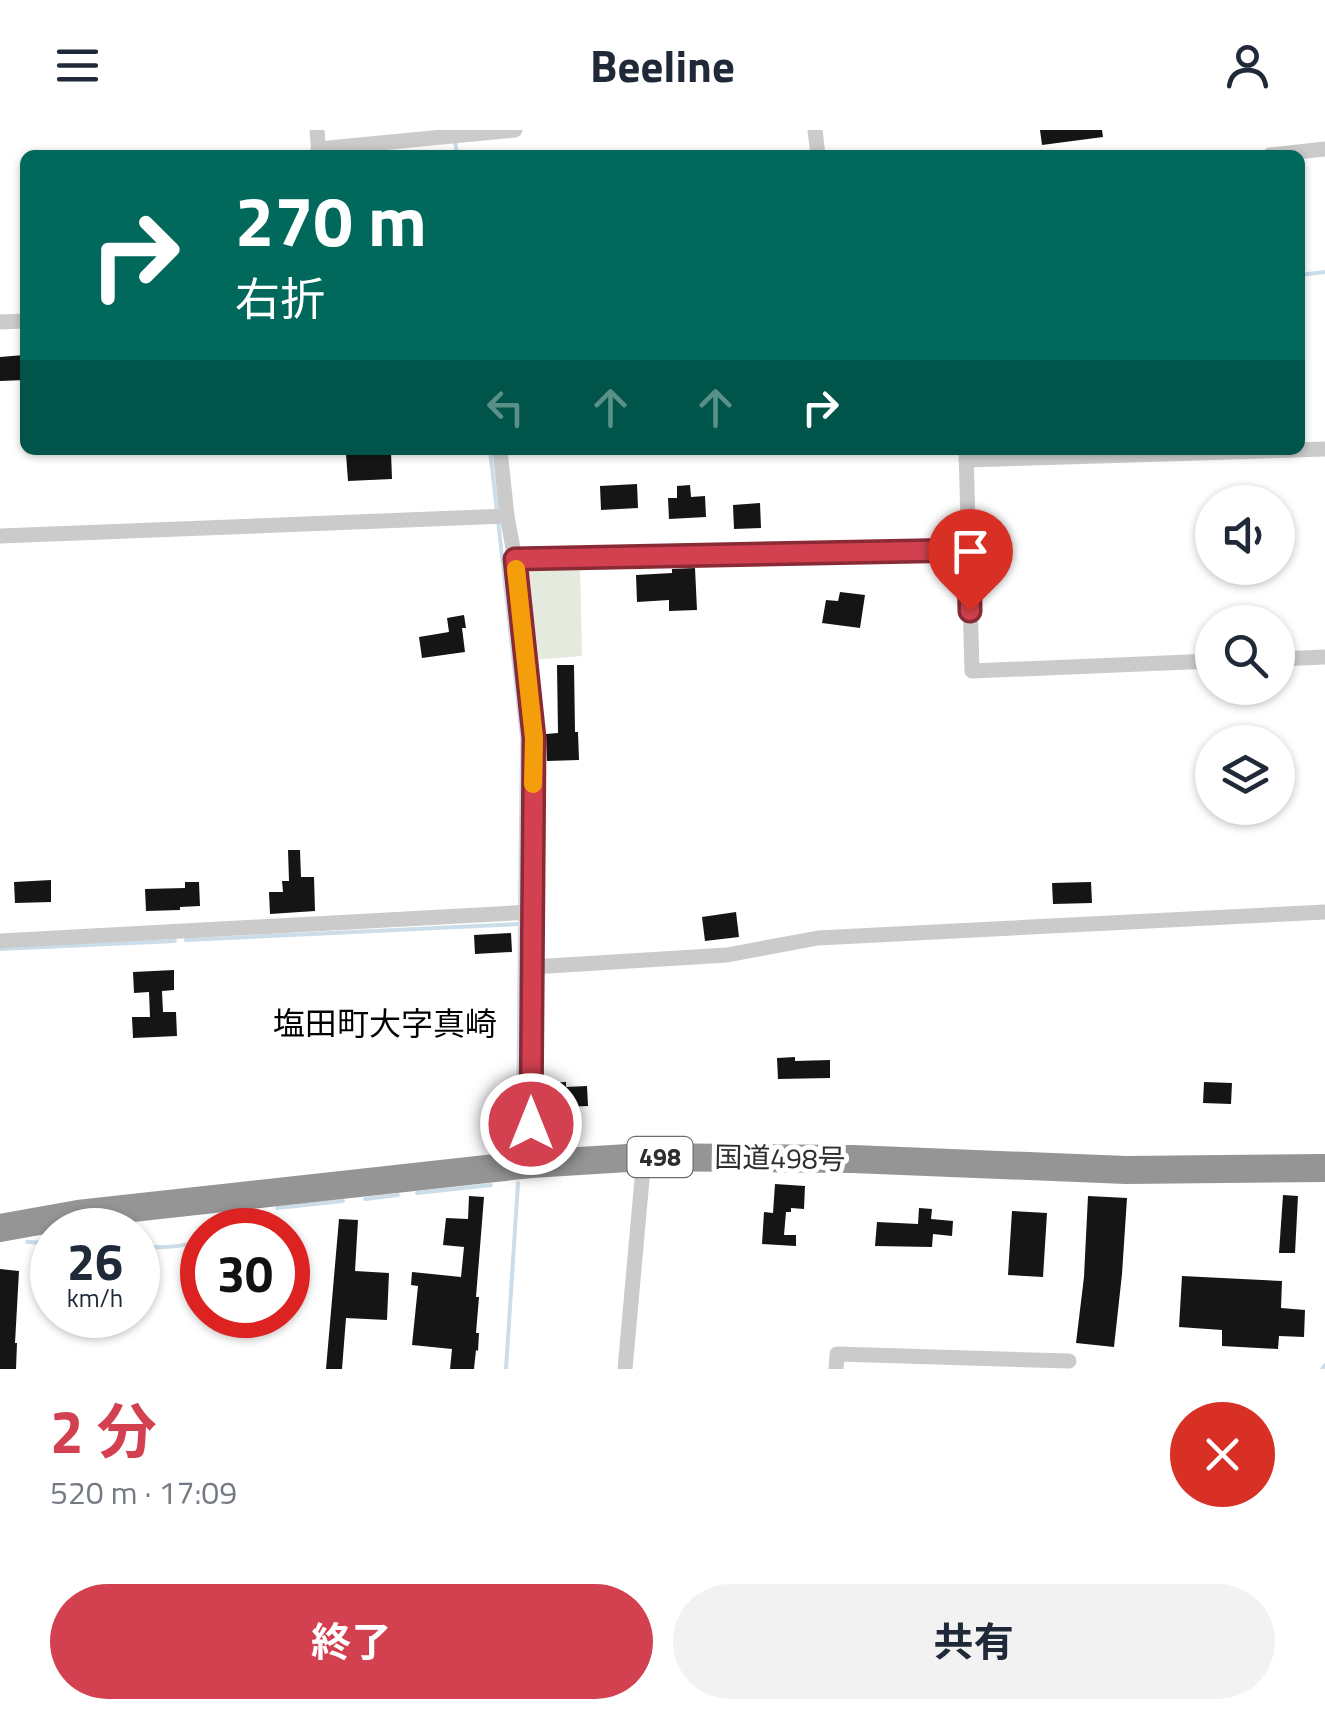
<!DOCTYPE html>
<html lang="ja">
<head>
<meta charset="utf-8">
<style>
  body { margin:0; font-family:"Titillium Web","Noto Sans JP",sans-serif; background:#f2f2f3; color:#1f2937; height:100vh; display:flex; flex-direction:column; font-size:38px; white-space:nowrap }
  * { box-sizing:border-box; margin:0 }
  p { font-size:32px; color:#747a83 }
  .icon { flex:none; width:55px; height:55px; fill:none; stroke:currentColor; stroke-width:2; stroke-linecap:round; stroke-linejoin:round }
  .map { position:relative; height:1239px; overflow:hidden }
  .side { display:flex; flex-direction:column; background:#fff; flex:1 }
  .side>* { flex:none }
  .hud { position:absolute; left:20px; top:20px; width:1285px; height:305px; border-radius:15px; box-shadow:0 2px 8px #0004; background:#00695c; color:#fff; overflow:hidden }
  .buttons { position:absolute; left:1195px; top:355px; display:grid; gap:20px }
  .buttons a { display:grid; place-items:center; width:100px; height:100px; border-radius:50%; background:#fff; box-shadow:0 2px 8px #0004; font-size:50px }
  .speed { position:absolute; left:30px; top:1078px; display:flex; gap:20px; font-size:50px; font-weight:700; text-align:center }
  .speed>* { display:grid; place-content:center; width:130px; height:130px; border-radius:50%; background:#fff; box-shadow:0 2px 8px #0004; line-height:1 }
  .speed small { font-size:25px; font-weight:400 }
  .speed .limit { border:15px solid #d22; background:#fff; color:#111 }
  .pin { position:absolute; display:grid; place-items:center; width:85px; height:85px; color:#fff; margin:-102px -42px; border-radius:50% 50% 50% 0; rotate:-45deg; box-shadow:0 0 10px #0007 }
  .pin .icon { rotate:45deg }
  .me { position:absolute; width:110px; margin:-55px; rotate:0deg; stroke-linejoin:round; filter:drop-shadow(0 0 8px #0008) }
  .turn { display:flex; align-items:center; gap:35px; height:210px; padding:0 50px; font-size:45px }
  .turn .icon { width:130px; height:130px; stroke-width:2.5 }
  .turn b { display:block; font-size:70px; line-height:85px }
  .lanes { display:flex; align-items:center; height:95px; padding:0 50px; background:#0003; justify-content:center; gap:50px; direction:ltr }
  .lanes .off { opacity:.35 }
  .round { display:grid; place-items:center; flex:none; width:105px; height:105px; border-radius:52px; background:#f2f2f3 }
  .summary { display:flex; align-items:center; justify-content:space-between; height:170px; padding:0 50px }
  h1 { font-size:60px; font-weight:700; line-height:75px; color:#d34150 }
  .cta { display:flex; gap:20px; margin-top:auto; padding:20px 50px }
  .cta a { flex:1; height:115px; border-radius:60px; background:#d34150; color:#fff; font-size:40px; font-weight:700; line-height:115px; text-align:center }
  .cta a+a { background:#f2f2f3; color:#1f2937 }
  header { display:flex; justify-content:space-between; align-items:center; height:130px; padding:0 50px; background:#fff; font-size:45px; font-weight:700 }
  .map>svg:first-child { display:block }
  .green { fill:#e4eadd }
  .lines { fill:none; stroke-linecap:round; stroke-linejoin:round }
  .stream { stroke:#cbdde8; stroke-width:4 }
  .building { fill:#151515 }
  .street { stroke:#cbcbcb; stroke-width:15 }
  .highway { stroke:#959595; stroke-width:28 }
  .route-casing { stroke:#892a34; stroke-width:25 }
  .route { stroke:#d34150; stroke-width:18 }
  .slow { stroke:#f59e0b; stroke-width:18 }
  .labels { text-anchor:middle; stroke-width:10; stroke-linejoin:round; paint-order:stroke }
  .shield { fill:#fff; stroke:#6d6d6d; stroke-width:2.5 }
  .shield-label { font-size:25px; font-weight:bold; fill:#2e2e2e }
  .street-label { font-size:28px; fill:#2e2e2e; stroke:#fff }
  .quarter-label { font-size:32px; fill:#000; stroke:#fff }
</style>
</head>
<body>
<header><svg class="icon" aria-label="menu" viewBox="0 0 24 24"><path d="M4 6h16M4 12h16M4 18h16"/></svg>Beeline<svg class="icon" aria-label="person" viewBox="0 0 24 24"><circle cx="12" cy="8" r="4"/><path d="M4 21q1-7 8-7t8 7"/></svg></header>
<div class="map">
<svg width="1325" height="1239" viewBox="0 0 1325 1239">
  <rect width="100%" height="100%" fill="#fff"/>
  <path class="green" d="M524,436h56l2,90 -50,4z"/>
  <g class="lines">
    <g class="stream">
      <path d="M455,10l2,15"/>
      <path d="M1300,145l25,-3"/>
      <path d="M490,320l7,61"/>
      <path d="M498,390l24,218 -2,171"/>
      <path d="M186,810l334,-16"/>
      <path d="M0,819l175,-8"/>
      <path d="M513,1013l5,-25 2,-199"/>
      <path d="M417,1063l74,-8"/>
      <path d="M365,1069l33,-4"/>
      <path d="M277,1078l66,-7"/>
      <path d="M227,1100l28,-11"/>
      <path d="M27,1112l25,1"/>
      <path d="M138,1117c21,1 44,1 64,-7"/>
      <path d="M506,1239l12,-186"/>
      <path d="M1322,1239l3,-4"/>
    </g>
  </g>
  <g class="building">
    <path d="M1040,0h62l1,7 -61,8z"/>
    <path d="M24,225l1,25 -25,1v-24z"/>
    <path d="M391,322l1,27 -44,2 -2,-27z"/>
    <path d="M637,354l1,24 -37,2 -1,-24z"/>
    <path d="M690,355l1,12 14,-1 1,21 -37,2 -1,-21h9v-12z"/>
    <path d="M760,373l1,25 -27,1 -1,-24z"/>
    <path d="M695,438l2,42 -28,1v-11l-32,2 -1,-27 36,-2v-4z"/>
    <path d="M840,462l25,3 -5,33 -38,-5 4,-23 12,1z"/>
    <path d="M464,485l2,13h-4l3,24 -43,6 -3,-21 30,-5 -2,-14z"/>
    <path d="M557,535h17l1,67h3l1,28 -32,1 -1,-27 12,-1z"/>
    <path d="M288,720h12l1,27h13l1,34 -45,3 -1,-22h14l-1,-11h7z"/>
    <path d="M51,750v22l-36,1 -1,-21z"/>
    <path d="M185,752h14l1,24 -20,1v3l-34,1 -1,-22 40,-1z"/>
    <path d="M1091,752l1,21 -39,1 -1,-21z"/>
    <path d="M736,782l3,25 -34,4 -3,-24z"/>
    <path d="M511,803l1,19 -37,2 -1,-19z"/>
    <path d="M174,840v20l-12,1 1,21h13l1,24 -44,2 -1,-21h18l-1,-25 -15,1 -1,-21z"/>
    <path d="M795,927v4l35,-1v18l-52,1 -1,-21z"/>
    <path d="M566,952v5l21,-1 1,20 -27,1 1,15 -16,1 -2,-40z"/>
    <path d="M1204,952l28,1 -1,21 -28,-1z"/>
    <path d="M775,1054l30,2 -1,23 -13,-1v4h-5l-2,23h12v11l-34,-2 2,-32 9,1z"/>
    <path d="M1283,1065l15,1 -3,57h-16z"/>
    <path d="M469,1066l15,1 -8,100h3l-3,36h3l-1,18 -2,-1 -2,19h-24l2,-20 -40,-4 6,-59 -7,-1 1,-13 49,5 3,-30 -21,-2 3,-27 22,1z"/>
    <path d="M1088,1066l39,2 -5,76 -8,73 -38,-4 8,-66z"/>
    <path d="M919,1078l13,1 -1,10 22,2 -1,15 -19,-2 -1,13 -57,-1 2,-24 41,2z"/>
    <path d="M1012,1081l35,2 -4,64 -35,-2z"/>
    <path d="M339,1089l19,1 -3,51 34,2 -2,47 -41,-2 -4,51h-16z"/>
    <path d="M0,1139l19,2 -4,72h2l-1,26h-16z"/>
    <path d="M1182,1146l100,5 -1,27 24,2 -1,27 -25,-1 -1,13 -56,-3v-16l-43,-3z"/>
  </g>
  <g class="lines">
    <g class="street">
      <path d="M317,0l2,25"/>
      <path d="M815,0l3,25"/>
      <path d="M318,19l197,-19"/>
      <path d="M1270,25l55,-6"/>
      <path d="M0,192l25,-1"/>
      <path d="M500,320l7,66 8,43 19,179 -3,426"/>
      <path d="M966,320l6,221 240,-10"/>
      <path d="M966,330l359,-11"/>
      <path d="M0,406l507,-20"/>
      <path d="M515,429l454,-9"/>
      <path d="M1278,529l47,-2"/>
      <path d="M0,811l533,-29"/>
      <path d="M532,837l195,-12 91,-17 507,-26"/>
      <path d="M625,1239l19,-212"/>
      <path d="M836,1239l1,-15 232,7"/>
    </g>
    <path class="highway" d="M0,1098l78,-14 453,-50 113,-7 209,2 273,11 199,-2"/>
  </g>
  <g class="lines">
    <g class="route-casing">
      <path id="route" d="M531,994l3,-386 -19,-179 454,-9 1,61"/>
    </g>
    <use href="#route" class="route"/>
    <path class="slow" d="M516,439l18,169 -1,46"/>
  </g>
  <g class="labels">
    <rect class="shield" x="627.5" y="1007" width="65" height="40" rx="8"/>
    <g class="shield-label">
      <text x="660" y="1036">498</text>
    </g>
    <g class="street-label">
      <text transform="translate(780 1028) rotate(1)" y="10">国道498号</text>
    </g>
    <g class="quarter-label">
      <text x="385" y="905">塩田町大字真崎</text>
    </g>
  </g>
</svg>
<div class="buttons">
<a><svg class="icon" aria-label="sound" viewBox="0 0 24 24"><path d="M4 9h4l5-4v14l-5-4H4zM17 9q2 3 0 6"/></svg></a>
<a><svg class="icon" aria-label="search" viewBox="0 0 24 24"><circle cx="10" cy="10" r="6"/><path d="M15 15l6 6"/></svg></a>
<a><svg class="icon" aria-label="layers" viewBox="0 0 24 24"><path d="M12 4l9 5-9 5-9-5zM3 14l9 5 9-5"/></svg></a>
</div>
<div class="speed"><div>26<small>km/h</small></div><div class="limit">30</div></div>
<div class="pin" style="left:970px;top:481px;background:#d93025"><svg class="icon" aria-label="arrive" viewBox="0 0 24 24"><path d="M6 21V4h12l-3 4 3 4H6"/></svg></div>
<svg class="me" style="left:531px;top:994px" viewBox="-20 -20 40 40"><circle r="17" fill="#d34150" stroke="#fff" stroke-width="3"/><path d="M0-11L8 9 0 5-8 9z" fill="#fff"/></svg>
<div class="hud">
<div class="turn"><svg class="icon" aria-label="right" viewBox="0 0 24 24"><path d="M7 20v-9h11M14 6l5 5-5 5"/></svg><div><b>270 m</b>右折</div></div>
<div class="lanes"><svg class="icon off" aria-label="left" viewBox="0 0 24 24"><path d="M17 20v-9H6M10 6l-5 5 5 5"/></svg><svg class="icon off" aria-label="ahead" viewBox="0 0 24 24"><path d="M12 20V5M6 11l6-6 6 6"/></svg><svg class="icon off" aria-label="ahead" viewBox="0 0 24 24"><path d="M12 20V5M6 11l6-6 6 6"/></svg><svg class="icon" aria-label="right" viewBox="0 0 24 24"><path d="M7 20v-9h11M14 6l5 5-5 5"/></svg></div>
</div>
</div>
<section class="side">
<div class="summary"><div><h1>2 分</h1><p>520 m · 17:09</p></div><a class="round" style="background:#d93025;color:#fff"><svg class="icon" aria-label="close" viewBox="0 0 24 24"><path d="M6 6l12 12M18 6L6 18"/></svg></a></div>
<div class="cta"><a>終了</a><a>共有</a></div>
</section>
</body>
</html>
